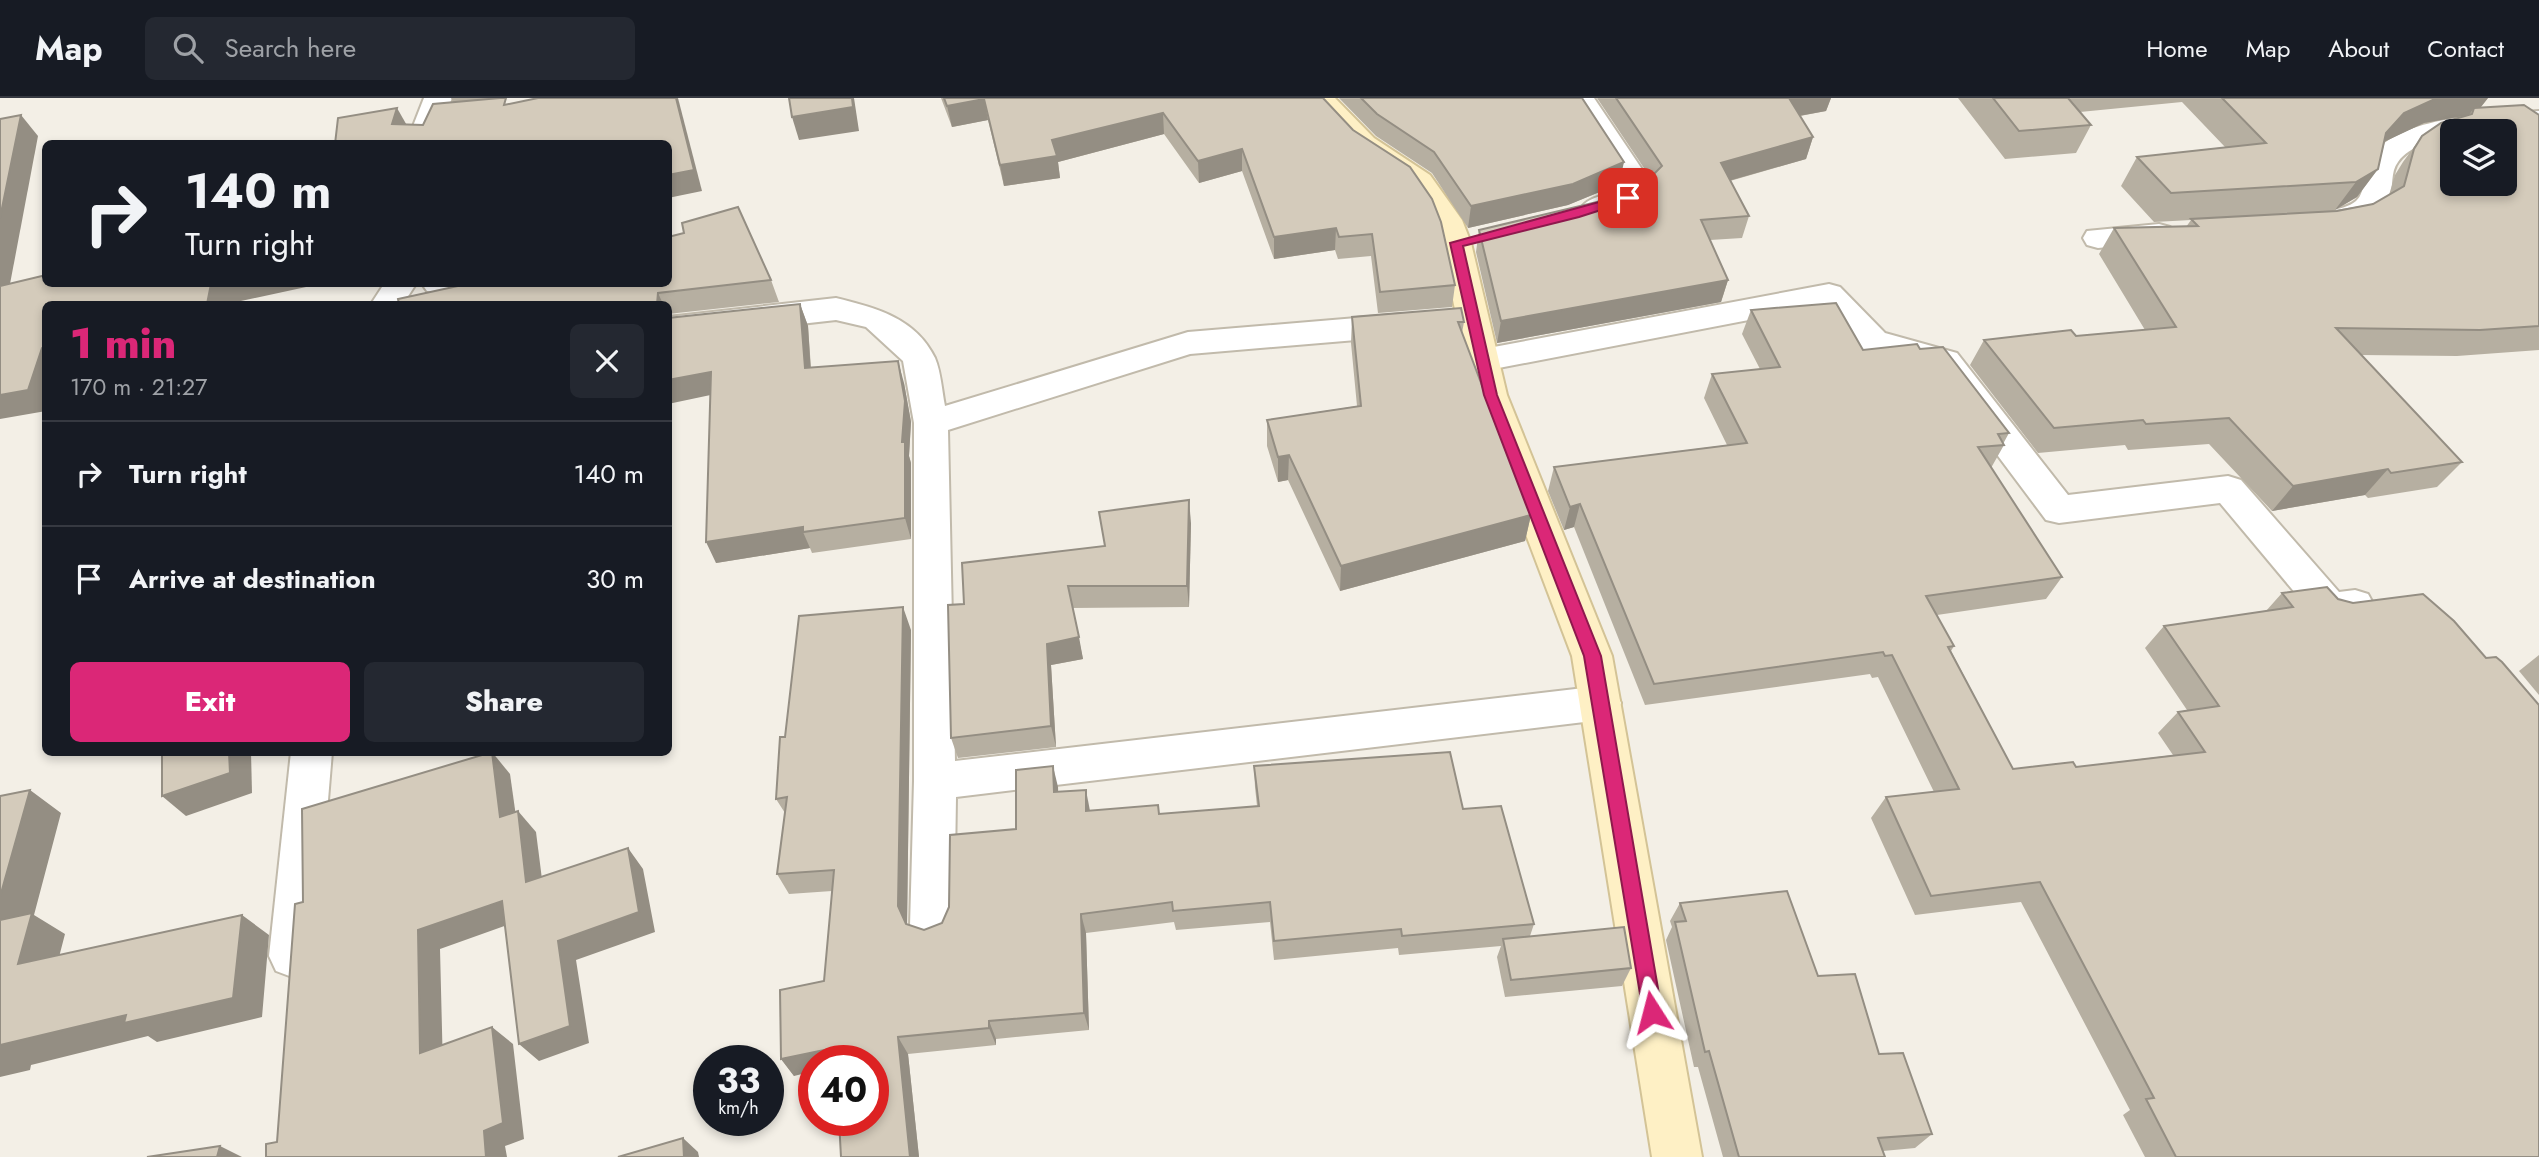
<!DOCTYPE html>
<html lang="en">
<head>
<meta charset="utf-8">
<style>
  body { margin:0; font-family:Jost,sans-serif; background:#242831; color:#f1f3f6; height:100vh; display:flex; flex-direction:column; font-size:26px; white-space:nowrap }
  * { box-sizing:border-box; margin:0 }
  p { font-size:23px; color:#9ea1a6 }
  .icon { flex:none; width:38px; height:38px; fill:none; stroke:currentColor; stroke-width:2; stroke-linecap:round; stroke-linejoin:round }
  .map { position:relative; flex:1; overflow:hidden }
  .sheet { position:absolute; left:42px; top:203px; width:630px; height:455px; display:flex; flex-direction:column; background:#171b24; border-radius:10px; box-shadow:0 4px 10px #0003 }
  .sheet>* { flex:none }
  .guide { position:absolute; left:42px; top:42px; width:630px; height:147px; border-radius:10px; box-shadow:0 4px 10px #0003; background:#171b24; color:#f1f3f6; overflow:hidden }
  .fabs { position:absolute; left:2440px; top:21px; display:grid; gap:14px }
  .fabs a { display:grid; place-items:center; width:77px; height:77px; border-radius:10px; background:#171b24; box-shadow:0 4px 10px #0003; font-size:35px }
  .speed { position:absolute; left:693px; top:947px; display:flex; gap:14px; font-size:35px; font-weight:700; text-align:center }
  .speed>* { display:grid; place-content:center; width:91px; height:91px; border-radius:50%; background:#171b24; box-shadow:0 4px 10px #0003; line-height:1 }
  .speed small { font-size:18px; font-weight:400 }
  .speed .limit { border:10px solid #d22; background:#fff; color:#111 }
  .pin { position:absolute; display:grid; place-items:center; width:60px; height:60px; color:#fff; margin:-30px; border-radius:14px; box-shadow:0 4px 10px #0006 }
  .me { position:absolute; width:77px; margin:-38px; rotate:351deg; stroke-linejoin:round; filter:drop-shadow(0 0 5px #0008) }
  .turn { display:flex; align-items:center; gap:24px; height:147px; padding:0 28px; font-size:32px }
  .turn .icon { width:91px; height:91px; stroke-width:2.5 }
  .turn b { display:block; font-size:49px; line-height:60px }
  .round { display:grid; place-items:center; flex:none; width:74px; height:74px; border-radius:10px; background:#242831 }
  .overview { display:flex; align-items:center; justify-content:space-between; height:119px; padding:0 28px }
  h1 { font-size:42px; font-weight:800; line-height:52px; color:#db2777 }
  .action { display:flex; gap:14px; margin-top:auto; padding:14px 28px }
  .action a { flex:1; height:80px; border-radius:10px; background:#db2777; color:#fff; font-size:28px; font-weight:800; line-height:80px; text-align:center }
  .action a+a { background:#242831; color:#f1f3f6 }
  ul { padding:0; list-style:none }
  li { display:flex; align-items:center; gap:21px; height:105px; padding:0 28px; border-top:2px solid #363941 }
  li div { flex:1 }
  li b { display:block; font-size:26px }
  li em { font-style:normal }
  header { display:flex; align-items:center; gap:42px; box-sizing:border-box; height:98px; padding:0 35px; background:#171b24; border-bottom:2px solid #363941 }
  header strong { font-size:33px }
  nav { display:flex; gap:38px; margin-inline-start:auto; font-size:24px }
  .search { width:490px; height:63px; background:#242831; display:flex; align-items:center; gap:18px; box-sizing:border-box; padding:0 24px; border-radius:10px; color:#9ea1a6; font-size:26px }
  .map>svg:first-child { display:block }
  .lines { fill:none; stroke-linecap:round; stroke-linejoin:round }
  .street-casing { stroke:#c1baab; stroke-width:4 }
  .secondary-casing { stroke:#d3c396; stroke-width:4 }
  .street { fill:#fff; fill-rule:evenodd }
  .secondary { fill:#fef0c5; fill-rule:evenodd }
  .wall { fill:#b6afa1; fill-rule:evenodd }
  .shaded-wall { fill:#948e83 }
  .building { fill:#d4cbbb; stroke:#948e83; stroke-width:2; fill-rule:evenodd }
  .route { fill:#db2777; stroke:#8e194d; stroke-width:2 }
</style>
</head>
<body>
<header>
<strong>Map</strong>
<div class="search"><svg class="icon" aria-label="search" viewBox="0 0 24 24"><circle cx="10" cy="10" r="6"/><path d="M15 15l6 6"/></svg>Search here</div>
<nav><a>Home</a><a>Map</a><a>About</a><a>Contact</a></nav>
</header>
<div class="map">
<svg width="2539" height="1059" viewBox="0 0 2539 1059">
  <rect width="100%" height="100%" fill="#f3efe6"/>
  <g class="lines">
    <g class="street-casing">
      <g id="street">
        <path d="M424,0h28l-18,46h-28z"/>
        <path d="M1566,0h28l60,89c-14,20 -45,34 -69,28l-4,-7c9,-14 31,-11 42,-22z"/>
        <path d="M2539,13v16l-87,4v6c-18,3 -43,9 -54,25 -8,10 -4,25 -9,37 -11,24 -52,36 -77,30l-4,-7c10,-15 34,-9 48,-21 11,-9 7,-35 19,-49 33,-38 117,-37 164,-41z"/>
        <path d="M2159,126l11,3 4,7 -4,7 -72,7 -11,-3 -4,-7 4,-7z"/>
        <path d="M384,186h32l-13,20h-32z"/>
        <path d="M422,186h74l20,20h-33l-4,-3 -52,-10z"/>
        <path d="M1829,186l11,3 45,46 72,20 111,142 160,-19 13,4 98,112 16,-2 13,4 6,11 -6,11 -38,7 -13,-4 -97,-116 -161,20 -13,-3 -113,-151 -71,-20 -40,-43 -339,65 -12,-3 -4,-8 4,-8 12,-3z"/>
        <path d="M836,200c39,10 79,19 99,60 6,14 7,33 10,48l243,-74 216,-18 11,3 5,8 -5,8 -11,3 -214,18 -242,76 7,331 646,-75 14,5 6,12 -6,12 -14,5 -645,77 -2,129 -6,15 -16,6 -16,-6 -6,-15 4,-145v-358l-11,-62 -37,-34 -30,-7 -168,19v-22z"/>
        <path d="M291,654h41l-17,204 -7,15 -16,6 -16,-6 -7,-15z"/>
      </g>
    </g>
    <g class="secondary-casing">
      <path id="secondary" d="M1305,0h30l39,40 56,37 32,45 9,23 36,152 105,261 90,501h-50l-80,-501 -99,-261 -32,-152 -9,-23 -22,-33 -56,-37z"/>
    </g>
    <use href="#street" class="street"/>
    <use href="#secondary" class="secondary"/>
  </g>
  <g class="wall">
    <path d="M451,0h47l-45,4z"/>
    <path d="M941,0h382l132,187 -3,22 -74,6 -7,-57 -33,3 -3,-9 -61,9 -32,-88 -43,12 -35,-49 -106,28 2,16 -56,8 -16,-66 -36,7z"/>
    <path d="M1339,0h243l37,86 -51,21 -100,23 -36,-55 -56,-37z"/>
    <path d="M1597,0h234l-5,13 -26,5 13,21 -7,22 -76,22 19,35 -7,22 -32,2 18,40 -7,22 -224,41 -21,-91 3,-22 118,-28 50,-21 3,-4z"/>
    <path d="M1958,0h530l-7,9 58,8v235l-82,6 -96,-1 101,107 -25,25 -69,11 -3,-3 -93,16 -63,-67 -81,6 -3,-5 -87,8 -68,-88 14,-25 92,-4 69,-6 -46,-76 15,-26 72,-1 5,-7 -37,2 -33,-36 16,-29 88,-10 -43,-45 -102,10 11,13 -15,28 -71,6zM2469,17l-47,21 -19,26 -8,13 -6,20 -16,9 -38,6 22,-13 21,-28 7,-28 39,-18z"/>
    <path d="M771,182l8,22 -111,12v-10h-269l105,-19z"/>
    <path d="M800,206l8,22 3,42 93,15 7,39 -2,34 2,7v76l-99,14 -2,-5 -94,15 -6,-168z"/>
    <path d="M1751,212l112,40 57,-1 89,84 -6,11 1,1 -13,23 71,109 -16,22 -109,16 17,31 -3,5 62,118 63,-2 97,-12 -15,-22 20,-21 9,-2 -42,-62 19,-22 102,-15 16,-18 45,-6 212,570h-394l-22,-42 7,-5 -109,-208 -106,13 -44,-97 15,-21 48,-5 -56,-115 -6,1 -2,-4 -225,31 -71,-178 -10,3 -16,-39 6,-24 173,-22 -23,-47 8,-24 48,-5 -18,-35z"/>
    <path d="M1352,219l112,5 -2,11 69,182 -6,26 -185,50 -52,-111 -10,2 -11,-36v-26l90,-14 -6,-63z"/>
    <path d="M1191,425l-2,84 -117,1 11,51 -32,6 5,82 -98,11 -7,-20 13,-134 141,-58z"/>
    <path d="M911,532l-4,295 17,5 18,-7 74,-94 42,-42v5l32,19 69,3 98,-8 -2,-19 -1,-21 209,43 71,115 -4,12 101,32 -9,18 -117,11 -8,-40 4,-11 -102,9 -1,-7 -124,12 -4,-38 -94,8 -2,-8 -88,11 3,97 -93,9v6l-88,9 11,103h-78l32,-97h-59l-20,16 -13,-17 43,-78 8,-90 -43,3 -12,-20 8,-61 -9,-14 9,-62z"/>
    <path d="M2539,557v40l-20,-24z"/>
    <path d="M1680,805l138,73 61,78 53,80 -17,14 -32,3 2,6h-162l-25,-90h-4l-28,-127 6,-13 -2,-6z"/>
  </g>
  <g class="shaded-wall">
    <path d="M676,0h2l24,93 -34,7v-23z"/>
    <path d="M852,0h2l5,33 -60,9 -7,-23z"/>
    <path d="M1789,0h42l-5,13 -44,8z"/>
    <path d="M2437,0h51l-12,15 -2,-5 -5,7 -45,8 -40,19 2,-9 18,-20z"/>
    <path d="M984,1l4,21 -36,7 -5,-21z"/>
    <path d="M397,10l12,21 -17,-5z"/>
    <path d="M1163,15l1,21 -106,28 2,16 -56,8 -4,-21 52,-25z"/>
    <path d="M21,17l17,21 -28,148 -10,4v-70z"/>
    <path d="M1813,39l-7,22 -92,26 7,-22z"/>
    <path d="M1242,51v22l-43,12 -1,-22z"/>
    <path d="M1624,64l-5,22 -51,21 -100,23 3,-22z"/>
    <path d="M2378,71l-21,28 -22,13 21,-28z"/>
    <path d="M1336,130l-1,22 -61,9v-22z"/>
    <path d="M1728,182l-7,22 -224,41 4,-22z"/>
    <path d="M211,186h109l-93,20h-20z"/>
    <path d="M658,195l5,11h-6z"/>
    <path d="M800,206l8,22 4,64 -7,-22z"/>
    <path d="M46,249v64l-46,8v-24l42,-47z"/>
    <path d="M898,263l6,22 7,39 -2,34 2,7v76l-6,-21z"/>
    <path d="M711,274l9,21 -52,11v-24z"/>
    <path d="M1289,357l-1,25 -10,2v-25z"/>
    <path d="M2388,371l-23,26 -93,16 21,-25z"/>
    <path d="M1189,402l2,23 -2,84 -2,-21z"/>
    <path d="M1580,406l-6,23 -10,3 6,-23z"/>
    <path d="M1531,417l-6,26 -185,50 1,-25z"/>
    <path d="M803,429v5l7,16 -94,15 -10,-21z"/>
    <path d="M903,509l8,23 -4,296 8,17 -17,-37z"/>
    <path d="M1079,539l4,22 -32,6 5,82 -5,-21 -4,-82z"/>
    <path d="M229,654h22l1,41 -66,23 -24,-20z"/>
    <path d="M492,654l18,22 9,64 -19,-21z"/>
    <path d="M1053,668l5,21 1,27 -5,-22z"/>
    <path d="M30,692l31,23 -27,102 31,19 -13,50 -34,-20 -18,-38v-29z"/>
    <path d="M1086,692l4,21h-4z"/>
    <path d="M518,713l18,21 9,71 -19,-21z"/>
    <path d="M628,750l15,21 12,63 -79,28 13,83 -50,18 -20,-17 39,-103z"/>
    <path d="M502,803l19,19 -81,29 3,121 -23,-17 -2,-123z"/>
    <path d="M1081,816l5,19 3,97 -5,-17z"/>
    <path d="M242,817l27,20 -7,82 -105,25 -9,-6 -117,29 -1,5 -30,7v-32z"/>
    <path d="M989,923l7,18v6l-7,-17z"/>
    <path d="M492,929l21,17 11,95 -19,7 2,11h-21l-2,-26z"/>
    <path d="M898,939l10,17 11,103h-9z"/>
    <path d="M834,950l9,12h-29v11l-20,5 -13,-17z"/>
    <path d="M683,1040l15,14 1,5h-15z"/>
    <path d="M220,1048l22,11h-25z"/>
  </g>
  <g class="building">
    <path d="M500,0h6l-2,7 34,-7h138l18,72 -26,5v-31h-333l3,-26 59,-10 -5,16 31,1 10,-21z"/>
    <path d="M789,0h63l1,9 -61,10z"/>
    <path d="M944,0h379l30,32 57,37 22,32 9,23 14,63 -75,7 -8,-58 -33,3 -3,-9 -62,9 -32,-88 -44,12 -35,-48 -111,27 5,16 -57,9 -16,-66 -37,7z"/>
    <path d="M1361,0h221l42,64 -51,22 -102,22 -37,-54 -57,-38z"/>
    <path d="M1616,0h173l24,39 -92,26 28,53 -48,4 27,60 -227,41 -22,-91 118,-28 50,-21 15,-15z"/>
    <path d="M1993,0h75l23,27 -72,6z"/>
    <path d="M2222,0h215l-33,15 -18,20 -8,36 -22,13 -185,11 -34,-36 129,-14z"/>
    <path d="M2524,7l15,10v211l-59,4 -144,-2 126,134 -71,11 -3,-4 -95,17 -64,-68 -83,6 -3,-4 -89,8 -70,-88 87,-10 5,6 100,-9 -62,-99 84,-2 -7,-7 146,-8 36,-7 31,-18 10,-37 8,-13 19,-13 31,-9 2,-6zM2452,33h52v53h-52z"/>
    <path d="M21,17l-21,103v-99z"/>
    <path d="M738,109l33,73 -113,13 -1,11h-258l-1,-5 69,-15 37,1 2,-1h162v-47l16,-4 -2,-10z"/>
    <path d="M46,177v9h165l-4,20h-161v43l-4,1 -14,42 -28,5v-109z"/>
    <path d="M1836,205l27,47 54,-6 3,5 23,-2 66,86 -11,1 6,11 -26,2 84,130 -136,19 28,50 -6,1 65,122 60,-7 3,5 129,-15 -27,-40 41,-6 -55,-80 129,-19 -11,-14 45,-6 11,12 15,4 70,-9 31,27 32,37 10,-1 6,5 37,43v452h-363l-30,-58 8,-1 -114,-216 -109,14 -45,-99 73,-8 -67,-134 -7,1 -2,-4 -229,32 -74,-180 -10,3 -16,-40 193,-24 -35,-69 68,-7 -29,-57z"/>
    <path d="M800,206l5,64 93,-7 7,40 -3,41h3v76l-102,14v-5l-97,15 5,-170 -43,8v-62z"/>
    <path d="M1461,210l3,14h-6l73,193 -190,51 -52,-111 -11,2 -11,-37 94,-14 -9,-89z"/>
    <path d="M1189,402l-2,86h-119l11,51 -32,7 4,82 -100,12 -3,-133 16,-1 -2,-41 143,-17 -6,-34z"/>
    <path d="M903,509l-5,299 8,18 18,6 18,-7 7,-16 1,-72 66,-6v-59l37,-4 1,26 32,-2v21l72,-6 1,9 100,-8 -5,-40 196,-14 13,57 38,-3 33,118 -132,12 -1,-7 -127,12 -4,-39 -97,9 -1,-9 -91,12 3,99 -95,8v7l-91,9 12,120h-69l-2,-37h34v-60h-38l-1,-12 -53,11 -1,-69 44,-9 10,-111 -57,4 10,-77 -11,2 4,-62h5l14,-121z"/>
    <path d="M162,654h67l1,21 -68,23z"/>
    <path d="M492,654l8,65 18,-6 8,71 102,-34 11,64 -81,29 12,85 -51,18 -17,-143 -84,29 2,123 72,-26 11,96 -19,8 2,26h-220v-13l11,-2 18,-238 8,-2 -1,-93z"/>
    <path d="M30,692l-30,107v-101z"/>
    <path d="M1787,793l31,85 37,-2 24,80 24,-1 29,81 -54,4 7,19h-146l-30,-106 -4,1 -30,-130 11,-1 -6,-18z"/>
    <path d="M32,815l-14,51 224,-49 -9,83 -109,25 2,-8 -126,30v-125z"/>
    <path d="M1624,829l7,41 -120,12 -8,-41z"/>
    <path d="M683,1040l1,19h-66z"/>
    <path d="M220,1048l-3,11h-70z"/>
  </g>
  <path class="route" d="M1628,96l6,4 -2,2 -53,17 -116,29 34,149 104,261 61,356 -3,7 -7,2 -7,-2 -2,-7 -59,-356 -100,-261 -34,-152z"/>
</svg>
<div class="fabs">
<a><svg class="icon" aria-label="layers" viewBox="0 0 24 24"><path d="M12 4l9 5-9 5-9-5zM3 14l9 5 9-5"/></svg></a>
</div>
<div class="speed"><div>33<small>km/h</small></div><div class="limit">40</div></div>
<div class="pin" style="left:1628px;top:100px;background:#d93025"><svg class="icon" aria-label="arrive" viewBox="0 0 24 24"><path d="M6 21V4h12l-3 4 3 4H6"/></svg></div>
<svg class="me" style="left:1652px;top:914px" viewBox="-20 -20 40 40"><path d="M0-17L14 15 0 8-14 15z" fill="#db2777" stroke="#fff" stroke-width="4"/></svg>
<div class="guide">
<div class="turn"><svg class="icon" aria-label="right" viewBox="0 0 24 24"><path d="M7 20v-9h11M14 6l5 5-5 5"/></svg><div><b>140 m</b>Turn right</div></div>
</div>
<section class="sheet">
<div class="overview"><div><h1>1 min</h1><p>170 m · 21:27</p></div><a class="round"><svg class="icon" aria-label="close" viewBox="0 0 24 24"><path d="M6 6l12 12M18 6L6 18"/></svg></a></div>
<ul>
<li><svg class="icon" aria-label="right" viewBox="0 0 24 24"><path d="M7 20v-9h11M14 6l5 5-5 5"/></svg><div><b>Turn right</b></div><em>140 m</em></li>
<li><svg class="icon" aria-label="arrive" viewBox="0 0 24 24"><path d="M6 21V4h12l-3 4 3 4H6"/></svg><div><b>Arrive at destination</b></div><em>30 m</em></li>
</ul>
<div class="action"><a>Exit</a><a>Share</a></div>
</section>
</div>
</body>
</html>
